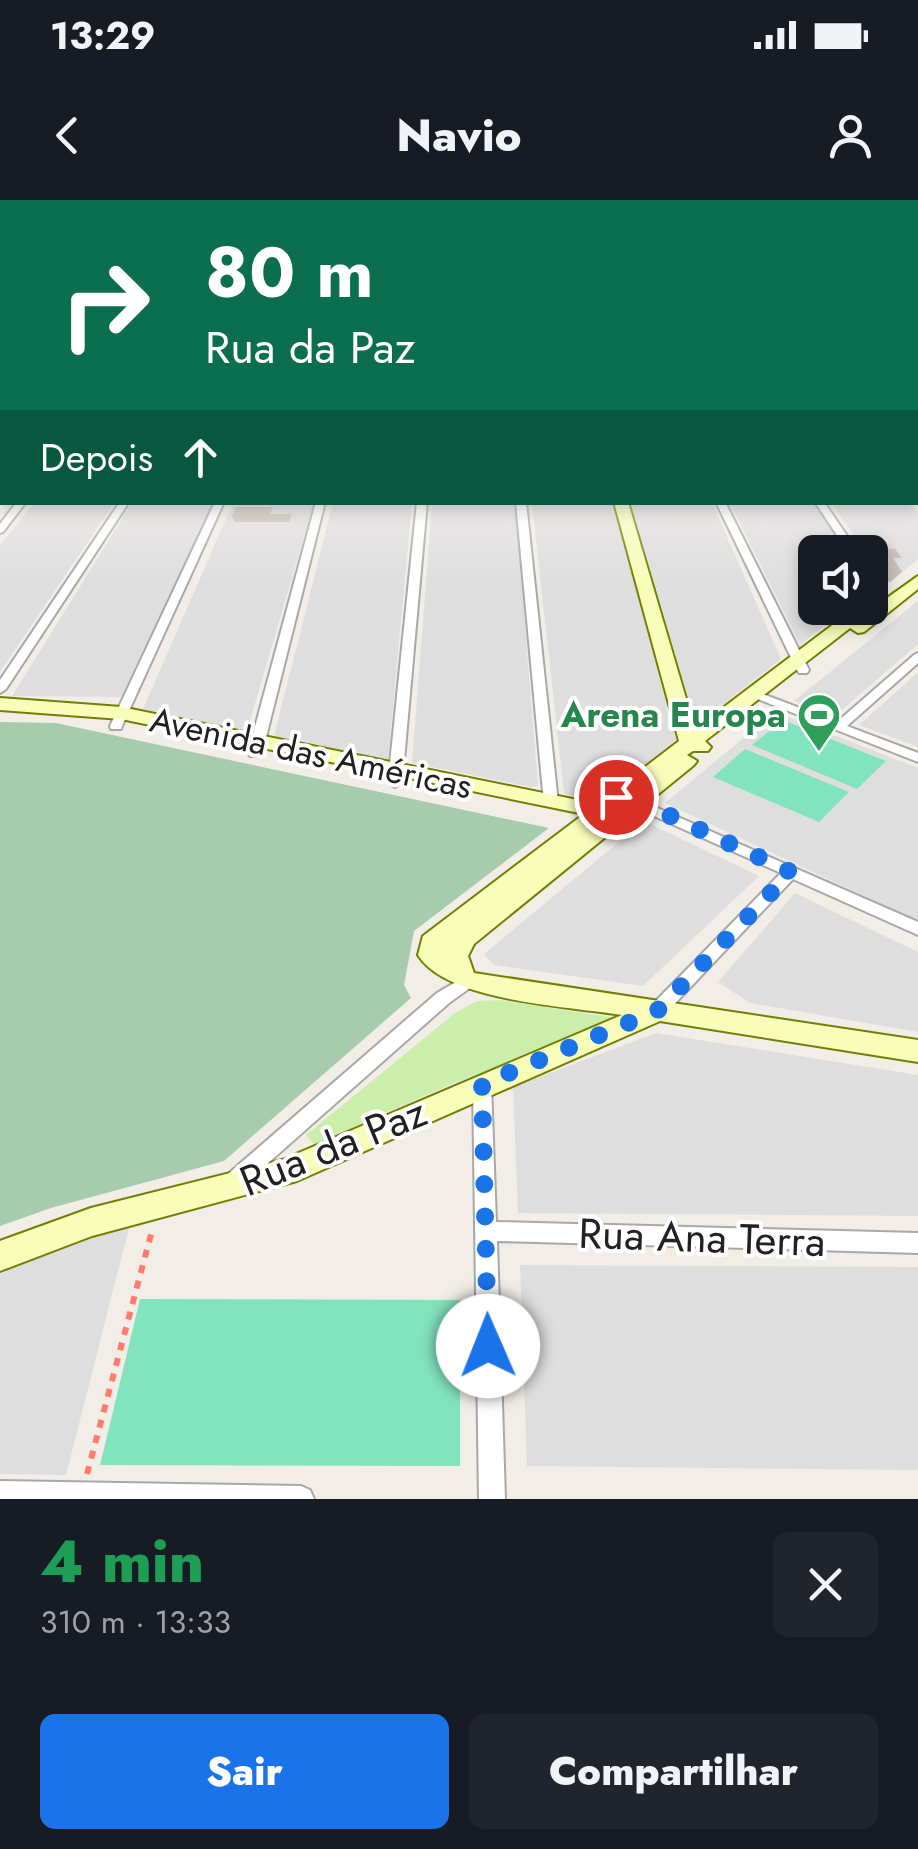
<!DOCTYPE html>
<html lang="pt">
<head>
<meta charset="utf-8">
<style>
  body { margin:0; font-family:Jost,sans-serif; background:#20242c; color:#f1f3f6; height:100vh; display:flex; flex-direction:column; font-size:38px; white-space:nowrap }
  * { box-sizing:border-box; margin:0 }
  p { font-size:32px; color:#9ea1a6 }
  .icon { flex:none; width:55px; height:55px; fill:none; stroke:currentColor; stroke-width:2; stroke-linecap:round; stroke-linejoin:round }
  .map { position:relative; height:1299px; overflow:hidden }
  .details { display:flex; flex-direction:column; background:#171b24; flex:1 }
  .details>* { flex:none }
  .hud { position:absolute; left:0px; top:0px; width:920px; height:305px; box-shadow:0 5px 15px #0003; background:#0b6e4f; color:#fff; overflow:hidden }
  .tools { position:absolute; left:798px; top:335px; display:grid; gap:20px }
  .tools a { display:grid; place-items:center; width:90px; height:90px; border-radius:15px; background:#171b24; box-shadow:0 5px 15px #0003; font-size:50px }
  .pin { position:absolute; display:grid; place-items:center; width:85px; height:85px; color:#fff; margin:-42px; border:5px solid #fff; border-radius:50%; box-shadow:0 2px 10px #0007 }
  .me { position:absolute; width:110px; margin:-55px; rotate:359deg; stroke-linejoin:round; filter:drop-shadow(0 0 8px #0008) }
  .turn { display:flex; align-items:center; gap:35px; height:210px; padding:0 40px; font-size:45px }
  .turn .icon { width:130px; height:130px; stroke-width:2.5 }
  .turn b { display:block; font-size:70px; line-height:85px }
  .then { display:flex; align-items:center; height:95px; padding:0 40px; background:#0003; gap:20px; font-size:38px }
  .round { display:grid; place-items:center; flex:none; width:105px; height:105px; border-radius:15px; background:#20242c }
  .overview { display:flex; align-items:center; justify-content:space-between; height:170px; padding:0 40px }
  h1 { font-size:60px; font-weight:800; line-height:75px; color:#1e9e55 }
  .action { display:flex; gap:20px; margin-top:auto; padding:20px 40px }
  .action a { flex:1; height:115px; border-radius:15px; background:#1a73e8; color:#fff; font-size:40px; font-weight:800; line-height:115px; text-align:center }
  .action a+a { background:#20242c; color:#f1f3f6 }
  .status { display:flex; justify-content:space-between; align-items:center; height:70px; padding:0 50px; background:#171b24; direction:ltr }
  .status svg { height:28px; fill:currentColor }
  header { display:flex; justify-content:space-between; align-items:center; height:130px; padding:0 40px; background:#171b24; font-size:45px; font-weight:800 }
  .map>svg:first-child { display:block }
  .residential { fill:#dfdede }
  .grass { fill:#cceeab }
  .cemetery { fill:#a7ccad }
  .pitch { fill:#82e4bf }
  .building { fill:#c7beb6 }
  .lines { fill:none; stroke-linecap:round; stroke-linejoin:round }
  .street-casing { stroke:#a8a8a8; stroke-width:4 }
  .secondary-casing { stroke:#718000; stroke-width:4 }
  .path { stroke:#ff7b6b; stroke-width:6; stroke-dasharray:8 8; stroke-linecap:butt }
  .street { fill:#fff; fill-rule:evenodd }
  .secondary { fill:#f9fdba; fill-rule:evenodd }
  .route { stroke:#1a73e8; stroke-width:18; stroke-dasharray:0 32.4 }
  .labels { text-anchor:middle; stroke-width:8; stroke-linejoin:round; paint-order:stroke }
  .leisure-label { font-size:35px; font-weight:bold; fill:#27864d; stroke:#fff; text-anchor:end }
  .street-label { font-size:35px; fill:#212121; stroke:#fff }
  .near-street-label { font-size:42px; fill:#212121; stroke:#fff }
</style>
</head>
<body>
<div class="status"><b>13:29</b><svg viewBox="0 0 49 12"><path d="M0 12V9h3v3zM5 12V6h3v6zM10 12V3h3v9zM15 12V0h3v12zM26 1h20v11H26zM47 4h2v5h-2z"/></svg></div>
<header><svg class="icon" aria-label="back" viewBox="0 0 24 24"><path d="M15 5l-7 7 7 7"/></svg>Navio<svg class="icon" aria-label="person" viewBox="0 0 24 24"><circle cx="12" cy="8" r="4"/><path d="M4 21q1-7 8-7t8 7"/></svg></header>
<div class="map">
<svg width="918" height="1299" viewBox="0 0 918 1299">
  <rect width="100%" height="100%" fill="#f2eee7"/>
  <g class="residential">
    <path d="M35,302l79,1 -114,169v-127z"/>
    <path d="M132,303h82l-93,194 -109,-1z"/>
    <path d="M233,303h81l-67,228 -104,-22z"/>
    <path d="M333,303h79l-24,256 -114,-23z"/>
    <path d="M432,303h83l23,283 -7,1 -119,-24z"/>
    <path d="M532,303h81l63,237 -77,61 -35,-7z"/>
    <path d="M631,303h81l69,156 -76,59 -12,-4z"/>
    <path d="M730,303h84l31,49h-30v56h33l-48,37z"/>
    <path d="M832,303h79l7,8v48l-28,23 -6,-1 -14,-29h-5z"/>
    <path d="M918,401v43l-83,72 -41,-15z"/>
    <path d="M918,473v74l-59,-22 55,-49z"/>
    <path d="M775,512l143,56v153l-253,-118z"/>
    <path d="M644,621l115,55 -116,110 -149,-21 -10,-11z"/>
    <path d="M795,693l123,59v80l-168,-29 -32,-21z"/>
    <path d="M656,833l262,42v141l-400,-3 -5,-126z"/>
    <path d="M131,1020l-65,255 -66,-1v-203z"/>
    <path d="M520,1065l398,2v203l-391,-4z"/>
  </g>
  <path class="grass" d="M499,800l129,20 -17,2 -157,61 -140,61 -8,-9 149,-122 22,-12z"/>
  <path class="cemetery" d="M0,522l56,1 493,105 -135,103 -10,54 7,13 -187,163 -173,47 -51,18z"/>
  <g class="pitch">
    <path d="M783,520l103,41 -29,28 -105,-44z"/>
    <path d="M745,549l104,43 -30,30 -106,-45z"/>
    <path d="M140,1099l320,1v166l-360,-1z"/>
  </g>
  <g class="building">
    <path d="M236,307h37l-3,7h22l-3,8h-54l-3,-6z"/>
    <path d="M863,349h32l7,9h-9l9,14 -12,10 -6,-1 -14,-21v-8z"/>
  </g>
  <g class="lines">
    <g class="street-casing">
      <g id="street">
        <path d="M17,302h9l-23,30 -3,1v-9z"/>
        <path d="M120,302h9l-123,187 -6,4v-13z"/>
        <path d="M215,302h9l-102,224 -1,3h-10l-1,-3z"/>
        <path d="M316,302h9l-63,251 -2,3h-10l-2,-3z"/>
        <path d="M417,302h10l-25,281 -7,4 -7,-4z"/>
        <path d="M516,302h10l32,301 -7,4 -7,-4z"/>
        <path d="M716,302h9l84,168 -2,3h-8l-2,-3z"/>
        <path d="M815,302h9l34,50h-10z"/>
        <path d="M870,374l5,3 16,29 -1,2 -9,-2 -11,-19z"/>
        <path d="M918,453v10l-71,63 71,27v9l-173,-68 6,-4 4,1 82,31 77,-67z"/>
        <path d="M630,596l288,126v13l-125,-56 -130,137 -6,2 -6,-2 -3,-5 3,-5 130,-133 -156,-70 -2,-3z"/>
        <path d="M468,775l6,2 3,4 -3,4 -25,18 -207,183 -7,3 -7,-3 -3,-6 3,-6 209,-181z"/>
        <path d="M482,877l7,3 2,5 5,137 422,11v20l-421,-12 8,258h-26l-6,-414 2,-5z"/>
        <path d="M0,1281l301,5 9,4 4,9h-314z"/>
      </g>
    </g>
    <g class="secondary-casing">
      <g id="secondary">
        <rect x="0" y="244" width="2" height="8"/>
        <rect x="0" y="271" width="2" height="8"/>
        <rect x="0" y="289" width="2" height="8"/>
        <path d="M614,302h14l67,227 160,-121h15v-4l3,4 45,-32v13l-54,43 -6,1 -8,-5 -145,113 6,6 -3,4h-15l-6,4 10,6 -3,4 -220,179 -6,12 6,17 444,67v22l-258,-41 -363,160 -205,55 -92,35v-30l91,-33 191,-48 340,-145c-53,-9 -175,-13 -204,-60l5,-19 161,-122 -463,-95 -121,-9v-12l121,9 476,97 82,-63z"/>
      </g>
    </g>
    <path class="path" d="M87,1274l66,-247"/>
    <use href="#street" class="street"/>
    <use href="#secondary" class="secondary"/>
  </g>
  <linearGradient id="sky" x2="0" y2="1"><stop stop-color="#8dc0e5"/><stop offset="0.52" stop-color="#f9f7f4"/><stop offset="1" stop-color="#f9f7f4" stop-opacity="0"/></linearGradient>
  <rect width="918" height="382" fill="url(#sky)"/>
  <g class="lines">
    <path class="route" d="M488,1146l-6,-262 175,-73 134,-139 -153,-71 -22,-4"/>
  </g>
  <defs>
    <g id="stadium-pin" transform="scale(2.25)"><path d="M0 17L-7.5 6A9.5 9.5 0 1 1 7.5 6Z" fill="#2e9e5b" stroke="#fff"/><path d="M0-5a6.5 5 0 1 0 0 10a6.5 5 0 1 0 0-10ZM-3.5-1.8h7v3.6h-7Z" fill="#fff"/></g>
  </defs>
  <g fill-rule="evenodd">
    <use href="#stadium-pin" x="819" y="515"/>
  </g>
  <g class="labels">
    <g class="leisure-label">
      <text x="786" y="527">Arena Europa</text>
    </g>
    <g class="street-label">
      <text transform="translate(311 553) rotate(12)" y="12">Avenida das Américas</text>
    </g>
    <g class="near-street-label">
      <text transform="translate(333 946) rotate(-22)" y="15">Rua da Paz</text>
      <text transform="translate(702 1037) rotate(2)" y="15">Rua Ana Terra</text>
    </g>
  </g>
</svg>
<div class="tools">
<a><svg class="icon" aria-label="sound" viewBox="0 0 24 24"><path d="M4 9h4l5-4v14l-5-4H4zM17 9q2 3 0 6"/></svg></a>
</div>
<div class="pin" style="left:616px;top:597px;background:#d93025"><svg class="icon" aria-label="arrive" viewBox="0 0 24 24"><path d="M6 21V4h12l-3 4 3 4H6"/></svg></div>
<svg class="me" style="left:488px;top:1146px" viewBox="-20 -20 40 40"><circle r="19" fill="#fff"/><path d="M0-13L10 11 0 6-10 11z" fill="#1a73e8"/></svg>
<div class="hud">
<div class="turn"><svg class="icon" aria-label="right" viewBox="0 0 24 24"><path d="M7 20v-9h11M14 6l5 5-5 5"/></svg><div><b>80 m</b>Rua da Paz</div></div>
<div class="then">Depois<svg class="icon" aria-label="ahead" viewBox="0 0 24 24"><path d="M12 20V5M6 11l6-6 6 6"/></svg></div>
</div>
</div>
<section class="details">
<div class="overview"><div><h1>4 min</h1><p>310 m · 13:33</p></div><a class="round"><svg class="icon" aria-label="close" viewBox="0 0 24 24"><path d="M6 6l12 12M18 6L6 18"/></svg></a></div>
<div class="action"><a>Sair</a><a>Compartilhar</a></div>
</section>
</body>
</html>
